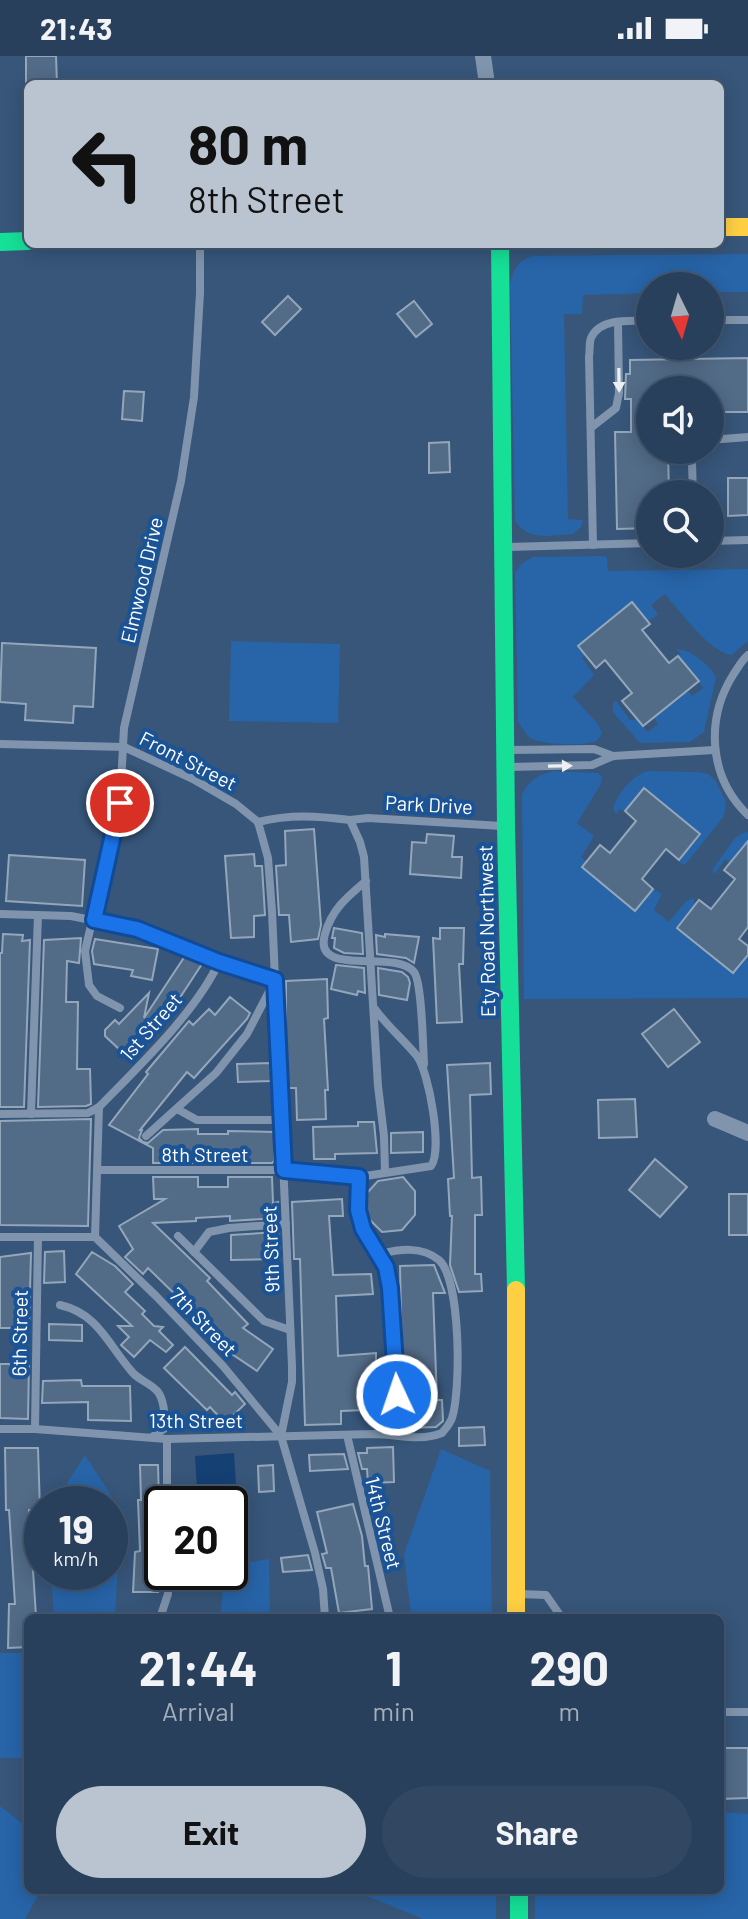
<!DOCTYPE html>
<html lang="en">
<head>
<meta charset="utf-8">
<style>
  body { margin:0; font-family:Barlow,sans-serif; background:#314762; color:#f1f3f6; height:100vh; display:flex; flex-direction:column; font-size:30px; white-space:nowrap }
  * { box-sizing:border-box; margin:0 }
  p { font-size:26px; color:#a5afbb }
  .icon { flex:none; width:44px; height:44px; fill:none; stroke:currentColor; stroke-width:2; stroke-linecap:round; stroke-linejoin:round }
  .map { position:relative; flex:1; overflow:hidden }
  .details { position:absolute; left:24px; top:1558px; width:700px; height:280px; display:flex; flex-direction:column; background:#29405c; border-radius:12px; box-shadow:0 4px 20px #0003,0 0 0 2px #455972 }
  .details>* { flex:none }
  .top-card { position:absolute; left:24px; top:24px; width:700px; height:168px; border-radius:12px; box-shadow:0 4px 20px #0003,0 0 0 2px #455972; background:#b9c4d0; color:#111; overflow:hidden }
  .needle { width:52px; rotate:175deg }
  .tools { position:absolute; left:636px; top:216px; display:grid; gap:16px }
  .tools a { display:grid; place-items:center; width:88px; height:88px; border-radius:50%; background:#29405c; box-shadow:0 4px 20px #0003,0 0 0 2px #455972; font-size:40px }
  .speed { position:absolute; left:24px; top:1430px; display:flex; gap:16px; font-size:40px; font-weight:700; text-align:center }
  .speed>* { display:grid; place-content:center; width:104px; height:104px; border-radius:50%; background:#29405c; box-shadow:0 4px 20px #0003,0 0 0 2px #455972; line-height:1 }
  .speed small { font-size:20px; font-weight:400 }
  .speed .limit { border:4px solid #111; border-radius:12px; background:#fff; color:#111 }
  .pin { position:absolute; display:grid; place-items:center; width:68px; height:68px; color:#fff; margin:-34px; border:4px solid #fff; border-radius:50%; box-shadow:0 2px 8px #0007 }
  .me { position:absolute; width:88px; margin:-44px; rotate:357deg; stroke-linejoin:round; filter:drop-shadow(0 0 6px #0008) }
  .turn { display:flex; align-items:center; gap:28px; height:168px; padding:0 32px; font-size:36px }
  .turn .icon { width:104px; height:104px; stroke-width:2.5 }
  .turn b { display:block; font-size:56px; line-height:68px }
  .eta { display:flex; justify-content:space-evenly; align-items:center; height:136px; text-align:center }
  .eta b { font-size:48px; font-weight:700; line-height:56px }
  .cta { display:flex; gap:16px; margin-top:auto; padding:16px 32px }
  .cta a { flex:1; height:92px; border-radius:48px; background:#b9c4d0; color:#111; font-size:32px; font-weight:700; line-height:92px; text-align:center }
  .cta a+a { background:#314762; color:#f1f3f6 }
  .status { display:flex; justify-content:space-between; align-items:center; height:56px; padding:0 40px; background:#29405c; direction:ltr }
  .status svg { height:22px; fill:currentColor }
  .map>svg:first-child { display:block }
  .green { fill:#2764a8 }
  .water { fill:#154074 }
  .building { fill:#526b87; stroke:#94a6ba; stroke-width:2 }
  .lines { fill:none; stroke-linecap:round; stroke-linejoin:round }
  .lane { stroke:#8095ad; stroke-width:8 }
  .street { stroke:#8095ad; stroke-width:16 }
  .fast { stroke:#16e098; stroke-width:18 }
  .slow { stroke:#ffcf43; stroke-width:18 }
  .oneway { fill:#eceff3 }
  .route-casing { stroke:#114b97; stroke-width:20 }
  .route { stroke:#1a73e8; stroke-width:14 }
  .labels { text-anchor:middle; stroke-width:8; stroke-linejoin:round; paint-order:stroke }
  .street-label { font-size:20px; fill:#fff; stroke:#1b5496 }
</style>
</head>
<body>
<div class="status"><b>21:43</b><svg viewBox="0 0 49 12"><path d="M0 12V9h3v3zM5 12V6h3v6zM10 12V3h3v9zM15 12V0h3v12zM26 1h20v11H26zM47 4h2v5h-2z"/></svg></div>
<div class="map">
<svg width="748" height="1863" viewBox="0 0 748 1863">
  <rect width="100%" height="100%" fill="#37567a"/>
  <g class="green">
    <path d="M748,198v38h-38v-6h-60v7l-67,2 -1,19h-18l4,205 15,1 -2,7 -8,7c-23,1 -43,8 -58,-13l-5,-237c4,-15 7,-23 23,-28z"/>
    <path d="M602,500l5,1 1,14 140,-2v72l-16,14c-22,-2 -53,-45 -67,-61l-14,11 7,9 -10,8 -17,-20 -53,44 7,8 -3,4 12,17 -21,22 25,27 4,9c-3,5 -3,8 -9,9 -12,4 -55,3 -64,-5 -4,-4 -8,-11 -11,-16l-3,-148 7,-10 11,-6z"/>
    <path d="M231,585l109,3 -2,79 -109,-2z"/>
    <path d="M676,593c14,0 34,16 40,28l-12,55 -14,10 -50,1 -27,-31v-9l3,-2 14,19 7,-1 11,13 10,-8 -4,-6 33,-28 5,6 11,-8 -25,-32 3,-2z"/>
    <path d="M553,715l45,2 4,3 -1,8 -24,39 17,13 -13,21 6,5 -5,6 53,43 18,-22 9,5 -8,16 15,12 17,-21 9,-3 -2,4 3,2 -19,24 56,45 15,-18v43l-224,1 -2,-204c7,-15 14,-19 31,-24z"/>
    <path d="M647,715l51,1 10,2 7,6 11,21 -2,15 -39,49 -5,-2 1,-6 19,-23 -55,-45 -20,22 -5,-2 -4,5 -3,-6c6,-16 18,-31 34,-37z"/>
    <path d="M745,776h3v19l-5,-3 -13,15 -5,-4 -10,15 -3,-4 23,-32z"/>
    <path d="M441,1393l49,22 2,147h-81l-7,-64z"/>
    <path d="M85,1399l36,56 -6,107h-61l-3,-46h59v-68h-56z"/>
    <path d="M269,1503l1,59h-50l5,-46h5v-7z"/>
    <rect x="0" y="1597" width="28" height="105"/>
    <path d="M0,1750l28,22v62h13l-16,29h-25z"/>
    <path d="M720,1756l28,2v105h-213v-29h185z"/>
    <path d="M353,1834h143v29h-73z"/>
  </g>
  <path class="water" d="M234,1397l4,63h-8v-12h-32l-3,-48z"/>
  <g class="building">
    <path d="M26,0h30l1,28h-31z"/>
    <path d="M288,240l13,13 -26,26 -13,-13z"/>
    <path d="M414,245l18,23 -16,13 -19,-23z"/>
    <path d="M748,302v54h-38v-22h-60v60h18l1,44h-19v34l-33,1 -2,-97h16v-33h-6l1,-25h4v-14z"/>
    <path d="M124,335l20,1 -2,29 -20,-2z"/>
    <path d="M449,386l1,30 -21,1v-30z"/>
    <path d="M728,422h20v37l-20,1z"/>
    <path d="M632,546l18,22 -8,6 27,33 9,-7 21,25 -56,45 -21,-25 10,-8 -27,-33 -9,8 -18,-22z"/>
    <path d="M2,587l94,5 -3,59 -19,-1 -1,17 -48,-3 1,-16 -26,-2z"/>
    <path d="M644,732l56,46 -21,26 -13,-11 -24,30 11,10 -18,22 -53,-44 18,-22 10,8 26,-32 -11,-10z"/>
    <path d="M314,773l7,96 -3,14 -27,3 -2,-27h-10l-3,-49 10,-1 -1,-34z"/>
    <path d="M427,778l27,2 -2,21h10l-1,21 -51,-4 2,-32 14,1z"/>
    <path d="M748,785v86l-9,12 9,7v9l-15,18 -56,-45 22,-28 12,9 24,-30 -11,-9z"/>
    <path d="M254,798l1,12h7l3,49 -11,1v21l-23,1 -6,-82z"/>
    <path d="M9,799l76,5 -3,46 -76,-5z"/>
    <path d="M334,872l28,5 1,21 -19,-1 -10,-5 1,-10h-3z"/>
    <path d="M440,872h24l-1,36h-4l3,58 -25,1 -4,-85 7,1z"/>
    <path d="M3,878l20,1 -1,6 8,-1 -6,167h-24v-154h2z"/>
    <path d="M385,878l34,3 -5,26 -8,-5 -29,-4 -1,-19 9,2z"/>
    <path d="M81,882l-2,25 -12,-2 -1,41h12l-1,67h13l1,35 -5,2 -48,1 6,-167z"/>
    <path d="M95,883l63,10 -6,31 -21,-4 2,-6 -39,-6 -2,-13z"/>
    <path d="M185,900l17,8 -23,35 -52,52h-6l-16,-15v-6l10,-10 4,4 30,-31 -5,25z"/>
    <path d="M336,909l28,3 1,25 -7,-2 -1,4 -26,-6z"/>
    <path d="M378,912l24,4 6,5 2,6 -3,17 -28,-5z"/>
    <path d="M327,923l1,39 -4,1 4,71h-3l1,29 -29,1 -1,-32h-7l-3,-8v-99z"/>
    <path d="M230,941l20,16 -3,6 -53,59 -7,-6 -47,58h2l-3,8 4,4 5,1 15,-13 35,-1v5h30v-3l46,1v29l-2,2h-44v-6l-30,1v5h-45v-15l-44,-23 39,-51 -2,-2 43,-51 4,4 16,-16 6,6z"/>
    <path d="M674,953l26,33 -32,25 -26,-33z"/>
    <path d="M272,1007v18l-34,1 -1,-18z"/>
    <path d="M490,1007l1,31 -21,1 2,83 9,-1 1,38h-7v59h6l1,17 -23,1 -9,-27 2,-49h-2l-2,-37 6,-1 -7,-113z"/>
    <path d="M635,1043l2,38 -38,1 -1,-38z"/>
    <path d="M91,1063l-3,107 -88,-1v-104z"/>
    <path d="M358,1066h16l3,31 -42,1v5h-21l-1,-32 45,-1z"/>
    <path d="M423,1076v20l-32,1v-20z"/>
    <path d="M655,1103l32,28 -27,30 -31,-27z"/>
    <path d="M153,1121h45v10h30v-10h44l1,26 5,-1v16l-48,3v-5l-34,2v3l-43,2 57,55 -3,3 41,43 -5,4 30,21 -16,22 -55,-37 -2,-2 4,-4 -18,-17 3,-3 -41,-40 -5,6 -18,-17 8,-8 -14,-23 46,-27h-11z"/>
    <path d="M403,1121l12,14v24l-13,15 -20,2 -15,-15 -1,-23 12,-13z"/>
    <rect x="729" y="1138" width="19" height="41"/>
    <path d="M342,1143l1,17h-14l4,59 38,-1 2,20 -37,2 2,60 38,-3v11h12l2,45 -49,2v13l-36,1 -5,-166h-6l-2,-57z"/>
    <path d="M279,1176l1,27 -49,1v-25z"/>
    <path d="M64,1195l1,31 -21,1 1,-31z"/>
    <path d="M92,1196l23,14 18,18 -8,8 20,19 -3,3 12,12 9,1 -4,4 14,14 -7,7 -16,-12 -16,17 -13,-12 8,-8 -11,-11h14l-56,-52z"/>
    <path d="M31,1197l-2,75h-29v-71z"/>
    <path d="M434,1209l11,28h-12l4,107h5l1,21 -7,6 -29,1 -5,-65 -2,-97z"/>
    <path d="M49,1268l33,1v16l-33,-1z"/>
    <path d="M185,1291l47,48 3,-3 10,12 -20,19 -15,-16 -3,3 -43,-42z"/>
    <path d="M0,1308h29l-1,55 -28,-1z"/>
    <path d="M81,1324l1,6h48l1,35 -43,-1v-18l-46,1 1,-22z"/>
    <path d="M484,1371l1,18 -26,1v-18z"/>
    <path d="M393,1391l1,35 -26,1 -1,-14h-5l-4,-16h9v-5z"/>
    <path d="M5,1392h33l2,62h-11l7,106h-8v31l-20,1 1,-44h6l-6,-94h-3z"/>
    <path d="M344,1398l4,15 -38,2 -1,-16z"/>
    <path d="M140,1409h18l1,35 3,9 -4,83h-25l2,-40 5,-1 -2,-51h3z"/>
    <path d="M273,1409l1,26 -15,1 -1,-26z"/>
    <path d="M353,1448l9,32 3,30h3l4,43 -33,4 -8,-45h-5l-4,-14 5,-1 -10,-41z"/>
    <path d="M308,1499l4,15 -29,2 -2,-14z"/>
    <path d="M720,1692h28v50l-28,1z"/>
  </g>
  <g class="lines">
    <g class="lane">
      <path d="M710,264h38"/>
      <path d="M593,370l23,-18 3,-15 -1,-71"/>
      <path d="M710,384l38,-3"/>
      <path d="M693,438l-1,-31 5,-13"/>
      <path d="M710,485l38,-1"/>
      <path d="M593,489l-4,-188c1,-5 0,-14 2,-19 9,-21 41,-17 59,-17"/>
      <path d="M507,491l143,-4"/>
      <path d="M748,599c-7,6 -10,13 -15,20 -28,45 -24,103 15,140"/>
      <path d="M0,688l124,3 69,32 43,25 22,18"/>
      <path d="M508,694l86,-1 19,7"/>
      <path d="M509,711l83,-2 21,-9 101,-6"/>
      <path d="M350,764l18,-2 134,8"/>
      <path d="M258,766l10,36 4,53 20,455v16l-11,54"/>
      <path d="M258,766c32,-8 60,-6 92,-2l10,22 4,15 14,229 6,50 1,36"/>
      <path d="M366,825c-19,16 -34,28 -41,53 -13,45 71,14 89,38 8,10 9,76 10,92"/>
      <path d="M0,858l71,2 66,13 82,33 56,18 -28,54 -31,39 -70,63"/>
      <path d="M120,952l-23,-12 -8,-11 -4,-34 35,-148 4,-75 57,-247 13,-84 6,-104v-49"/>
      <path d="M99,1051c39,-40 97,-95 120,-145"/>
      <path d="M177,1053l20,11h83"/>
      <path d="M0,1058l88,-1 11,-6 -4,130"/>
      <path d="M31,1058l7,-199"/>
      <path d="M99,1114h185l75,7 72,-11c12,-15 -2,-94 -14,-110 -13,-16 -30,-30 -42,-47"/>
      <path d="M359,1121l-1,33 5,19 23,38 4,21 7,111v15l-5,20"/>
      <path d="M178,1180l86,85 26,9"/>
      <path d="M0,1181h95"/>
      <path d="M95,1181l61,59 67,70 58,70 34,117 8,36 2,29"/>
      <path d="M194,1196l15,-20 20,-4 57,-4"/>
      <path d="M60,1249c39,9 48,40 73,68 6,7 19,11 25,19 7,10 7,25 6,37l-12,8"/>
      <path d="M0,1373h35l132,10 207,-5c24,0 44,8 68,-1 4,-5 8,-9 10,-15 9,-27 9,-138 -13,-158 -17,-14 -39,-11 -59,-6"/>
      <path d="M35,1373l3,-192"/>
      <path d="M347,1379l43,183"/>
      <path d="M167,1383v65"/>
      <path d="M520,1538l26,1 16,23"/>
      <path d="M160,1562l8,-24v-22"/>
      <path d="M720,1656h28"/>
    </g>
    <g class="street">
      <path d="M483,0l4,28"/>
      <path d="M715,1063l33,14"/>
    </g>
    <g class="fast">
      <path d="M0,186l28,-1"/>
      <path d="M500,188l6,582 10,464"/>
      <path d="M519,1834v29"/>
    </g>
    <g class="slow">
      <path d="M720,171h28"/>
      <path d="M516,1234v328"/>
    </g>
  </g>
  <defs><path id="oneway-solid" d="M-6-.8H1V-3.2L6.5 0L1 3.2V.8H-6Z" transform="scale(2)"/></defs>
  <g class="oneway">
    <use href="#oneway-solid" transform="translate(619 324) rotate(89)"/>
    <use href="#oneway-solid" transform="translate(560 710) rotate(-1)"/>
  </g>
  <g class="lines">
    <g class="route-casing">
      <path id="route" d="M120,747l-26,117 43,9 82,33 56,18 9,190 75,7 -1,33 5,19 23,38 4,21 7,107"/>
    </g>
    <use href="#route" class="route"/>
  </g>
  <g class="labels">
    <g class="street-label">
      <text transform="translate(142 524) rotate(-77)" y="7">Elmwood Drive</text>
      <text transform="translate(188 705) rotate(27)" y="7">Front Street</text>
      <text transform="translate(429 749) rotate(3)" y="7">Park Drive</text>
      <text transform="translate(487 875) rotate(-91)" y="7">Ety Road Northwest</text>
      <text transform="translate(151 971) rotate(-49)" y="7">1st Street</text>
      <text x="205" y="1106">8th Street</text>
      <text transform="translate(271 1193) rotate(-92)" y="7">9th Street</text>
      <text transform="translate(203 1266) rotate(46)" y="7">7th Street</text>
      <text transform="translate(20 1277) rotate(-89)" y="7">6th Street</text>
      <text x="196" y="1372">13th Street</text>
      <text transform="translate(383 1467) rotate(76)" y="7">14th Street</text>
    </g>
  </g>
</svg>
<div class="tools">
<a><svg class="needle" viewBox="-14 -14 28 28"><path d="M0-13l5 13h-10z" fill="#e53935"/><path d="M0 13l5-13h-10z" fill="#a5afbb"/></svg></a>
<a><svg class="icon" aria-label="sound" viewBox="0 0 24 24"><path d="M4 9h4l5-4v14l-5-4H4zM17 9q2 3 0 6"/></svg></a>
<a><svg class="icon" aria-label="search" viewBox="0 0 24 24"><circle cx="10" cy="10" r="6"/><path d="M15 15l6 6"/></svg></a>
</div>
<div class="speed"><div>19<small>km/h</small></div><div class="limit">20</div></div>
<div class="pin" style="left:120px;top:747px;background:#d93025"><svg class="icon" aria-label="arrive" viewBox="0 0 24 24"><path d="M6 21V4h12l-3 4 3 4H6"/></svg></div>
<svg class="me" style="left:397px;top:1339px" viewBox="-20 -20 40 40"><circle r="17" fill="#1a73e8" stroke="#fff" stroke-width="3"/><path d="M0-11L8 9 0 5-8 9z" fill="#fff"/></svg>
<div class="top-card">
<div class="turn"><svg class="icon" aria-label="left" viewBox="0 0 24 24"><path d="M17 20v-9H6M10 6l-5 5 5 5"/></svg><div><b>80 m</b>8th Street</div></div>
</div>
<section class="details">
<div class="eta">
<div><b>21:44</b><p>Arrival</p></div>
<div><b>1</b><p>min</p></div>
<div><b>290</b><p>m</p></div>
</div>
<div class="cta"><a>Exit</a><a>Share</a></div>
</section>
</div>
</body>
</html>
